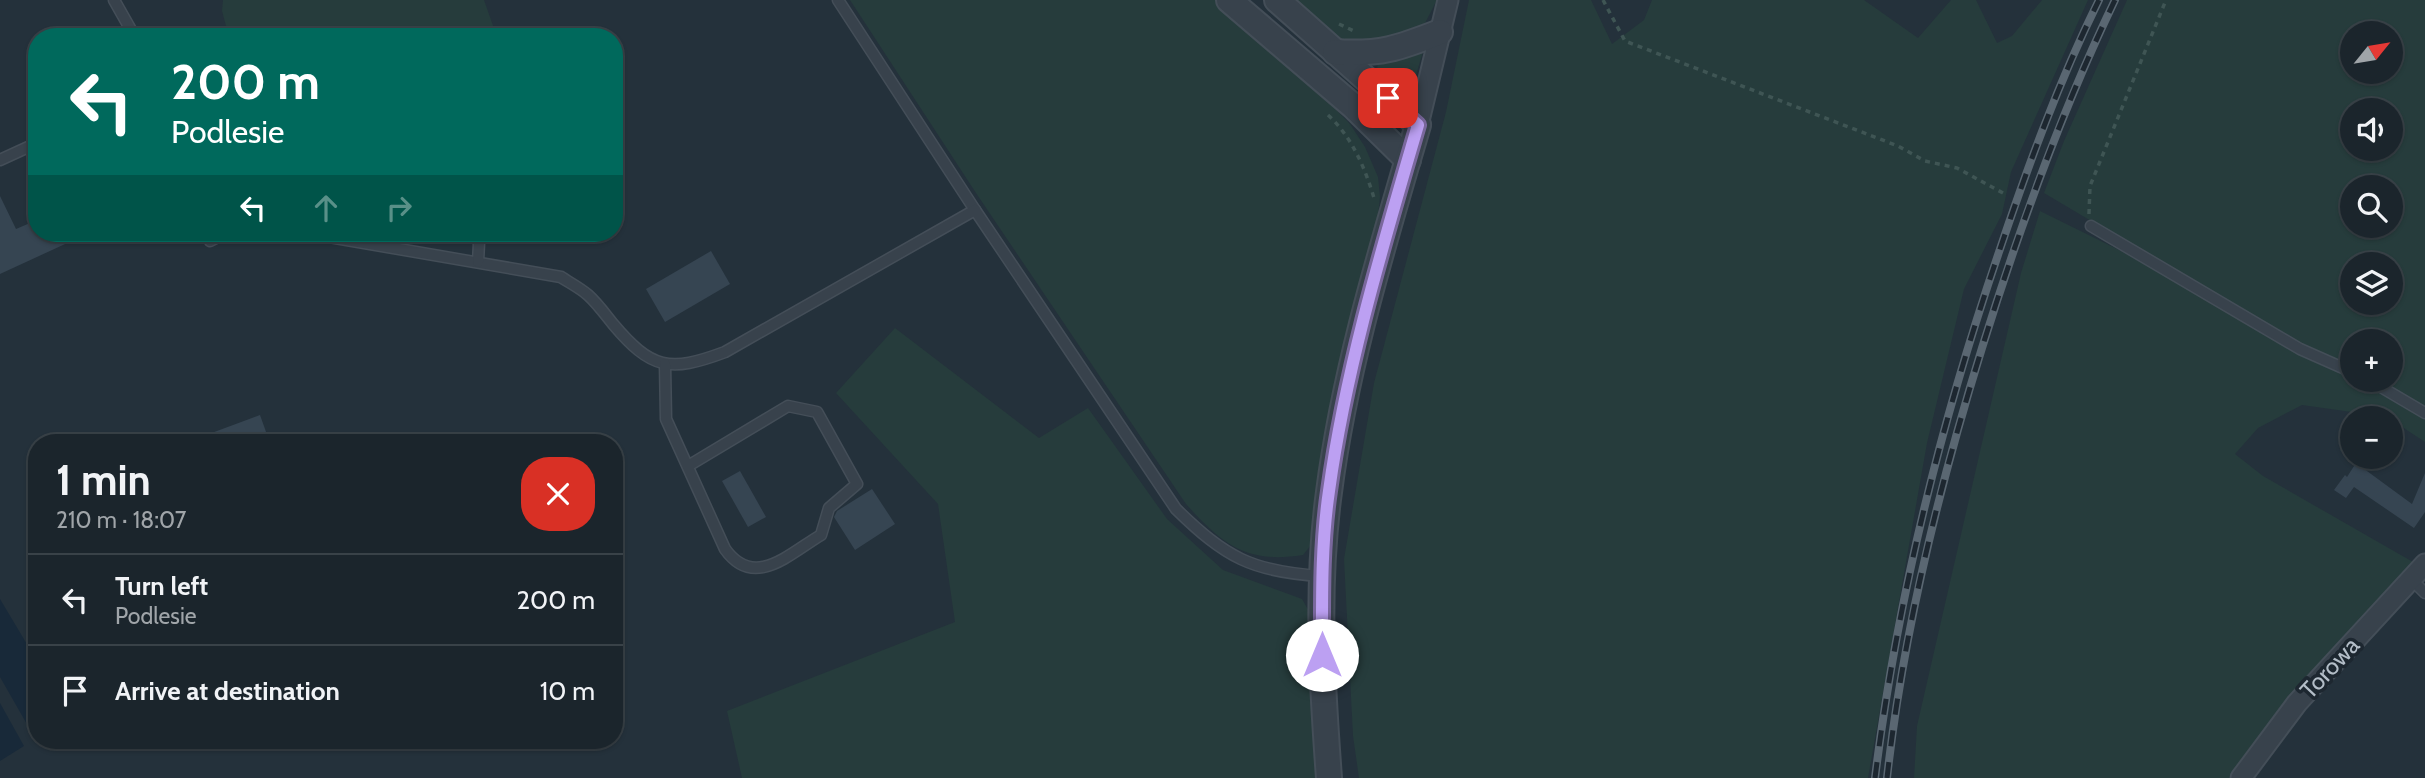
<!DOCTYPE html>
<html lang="en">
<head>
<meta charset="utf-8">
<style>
  body { margin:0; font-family:Cabin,sans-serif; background:#283138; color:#f1f3f6; height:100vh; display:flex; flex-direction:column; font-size:26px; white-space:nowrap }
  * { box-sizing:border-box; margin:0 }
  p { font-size:23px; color:#a0a5a9 }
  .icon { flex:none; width:38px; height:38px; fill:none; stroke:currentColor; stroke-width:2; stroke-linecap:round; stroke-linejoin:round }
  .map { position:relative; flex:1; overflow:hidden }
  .sheet { position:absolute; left:28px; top:434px; width:595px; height:315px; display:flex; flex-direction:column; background:#1b252c; border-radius:28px; box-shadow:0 2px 5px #0004,0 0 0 2px #394248 }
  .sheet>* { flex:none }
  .guide { position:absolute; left:28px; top:28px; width:595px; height:214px; border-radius:28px; box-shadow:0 2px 5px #0004,0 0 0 2px #394248; background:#00695c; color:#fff; overflow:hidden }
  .needle { width:46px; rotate:60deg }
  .buttons { position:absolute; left:2340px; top:21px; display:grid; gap:14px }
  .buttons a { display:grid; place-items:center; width:63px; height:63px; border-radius:50%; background:#1b252c; box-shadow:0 2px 5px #0004,0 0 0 2px #394248; font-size:35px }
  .pin { position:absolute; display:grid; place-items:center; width:60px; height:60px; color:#fff; margin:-30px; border-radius:14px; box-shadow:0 4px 10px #0006 }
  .me { position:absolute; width:77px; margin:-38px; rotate:0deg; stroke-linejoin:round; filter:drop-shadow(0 0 5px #0008) }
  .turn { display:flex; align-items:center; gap:24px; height:147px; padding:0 28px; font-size:32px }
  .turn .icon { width:91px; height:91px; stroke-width:2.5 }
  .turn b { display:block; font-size:49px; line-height:60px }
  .lanes { display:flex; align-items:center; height:66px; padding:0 28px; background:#0003; justify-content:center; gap:35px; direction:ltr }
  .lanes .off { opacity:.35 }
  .round { display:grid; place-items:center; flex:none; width:74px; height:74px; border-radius:28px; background:#283138 }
  .headline { display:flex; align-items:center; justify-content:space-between; height:119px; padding:0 28px }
  h1 { font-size:42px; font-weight:700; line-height:52px }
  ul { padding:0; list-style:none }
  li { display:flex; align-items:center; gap:21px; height:91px; padding:0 28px; border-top:2px solid #394248 }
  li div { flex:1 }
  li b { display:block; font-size:26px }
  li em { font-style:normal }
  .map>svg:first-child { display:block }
  .green { fill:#263c3c; fill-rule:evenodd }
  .water { fill:#182939 }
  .building { fill:#364552 }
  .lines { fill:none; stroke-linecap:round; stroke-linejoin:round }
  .service-casing { stroke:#444e58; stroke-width:13 }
  .minor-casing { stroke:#444e58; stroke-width:23 }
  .tertiary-casing { stroke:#444e58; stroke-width:28 }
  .path { stroke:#3f5554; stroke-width:3.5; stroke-dasharray:5 5; stroke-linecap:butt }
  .service { stroke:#38424c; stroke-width:10 }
  .minor { stroke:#38424c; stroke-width:19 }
  .tertiary { stroke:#38424c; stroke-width:24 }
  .rail-casing { stroke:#5a6772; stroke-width:8 }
  .rail { stroke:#1d2730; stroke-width:5; stroke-dasharray:16; stroke-linecap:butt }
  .route-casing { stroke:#7a689d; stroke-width:18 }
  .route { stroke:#bca0f2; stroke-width:12 }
  .labels { text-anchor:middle; stroke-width:7; stroke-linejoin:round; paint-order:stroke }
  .street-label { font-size:24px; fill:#b3bdc7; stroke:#1d2730 }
</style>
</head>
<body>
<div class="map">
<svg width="2425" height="778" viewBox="0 0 2425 778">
  <rect width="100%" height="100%" fill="#24313b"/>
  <g class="green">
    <path d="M223,0h261l13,37h-268l-7,-26z"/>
    <path d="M850,0h367l94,84 39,40 15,23 13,30 2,20 -5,46 -42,154 -22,148 -8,10c-57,9 -81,-11 -117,-51l-210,-311z"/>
    <path d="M1291,0h146l-12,23 -28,18 -56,-1z"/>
    <path d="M1469,0h122l21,44 32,-24 8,-20h212l54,38 33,-38h25l21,43 15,-7 30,-36h46l-77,172 -9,42 -38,75 -37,154 -59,335h-509l-6,-42 -9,-177 30,-176 72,-271z"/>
    <path d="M2127,0h298v407l-47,-27h12v-39h-38v25l-62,-27 -246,-146 20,-52zM2352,33h38v39h-38zM2352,110h38v39h-38zM2352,187h38v39h-38zM2352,264h38v39h-38z"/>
    <path d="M1424,48l-15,51 -32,-29 1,-9z"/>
    <path d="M2040,211l81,40 129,73 175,94v24l-38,-25 -85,-12 -44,23 -23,26 28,22 150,86c-65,70 -131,136 -184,216h-315l3,-52 104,-453z"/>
    <path d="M895,328l144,110 49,-30 79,111 56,51 79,29 8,14v38l11,127h-579l-15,-67 228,-89 -17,-118 -102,-111z"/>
  </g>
  <g class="water">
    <path d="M0,599l37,62 -1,79 -36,-63z"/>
    <path d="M0,703l24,43 -24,15z"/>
  </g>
  <g class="building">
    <path d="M0,196l16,33 21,-9v13h52l-89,41z"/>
    <path d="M711,251l19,33 -65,38 -19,-33z"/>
    <path d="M260,415l10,28h-80v-2z"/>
    <path d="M2356,463l56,41 13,-31v39l-11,16 -60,-41 -8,11 -12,-8 11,-15 2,2z"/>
    <path d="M740,471l26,46 -18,10 -26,-46z"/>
    <path d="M872,489l23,35 -40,26 -21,-33 3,-6z"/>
  </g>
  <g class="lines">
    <g class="service-casing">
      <g id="service">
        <path d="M114,0l21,37"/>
        <path d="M838,0l137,210"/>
        <path d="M0,160l37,-17"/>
        <path d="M2091,226l209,123 52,23"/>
        <path d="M306,233l255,44c9,6 19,11 27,18 9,8 17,19 25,29 38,45 56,49 112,28l250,-142 201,299c49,48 76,63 145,67"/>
        <path d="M473,233l6,10 -1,19"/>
        <path d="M210,241l16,-8"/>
        <path d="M665,364l1,55 59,130c29,41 64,5 96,-14l8,-27 28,-24 -40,-72 -29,-6 -100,60"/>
        <path d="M2369,380l56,33"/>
        <path d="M2411,579l14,14"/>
      </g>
    </g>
    <g class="minor-casing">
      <g id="minor">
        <path d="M1418,125l30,-125"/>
        <path d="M2241,778l56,-75 128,-139"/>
      </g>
    </g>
    <g class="tertiary-casing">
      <g id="tertiary">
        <path d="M1229,0l124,106 55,54"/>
        <path d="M1277,0l141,125c-35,120 -73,242 -89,367 -13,95 -7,191 0,286"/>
        <path d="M1335,52c45,3 64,-4 105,-20"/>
      </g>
    </g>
    <g class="path">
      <path d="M1603,0l22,41 273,105 27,15 32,7 46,25"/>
      <path d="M1339,24l15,7"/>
      <path d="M1328,115c24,22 37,53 46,83"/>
      <path d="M2089,214l1,-28 76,-186"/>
    </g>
    <use href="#service" class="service"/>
    <use href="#minor" class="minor"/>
    <use href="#tertiary" class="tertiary"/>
    <g class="rail-casing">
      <g id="rail">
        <path d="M1875,778c22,-179 66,-356 124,-526 29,-86 60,-171 100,-252"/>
        <path d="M1887,778c16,-146 52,-291 95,-430 37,-119 79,-236 133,-348"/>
      </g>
    </g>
    <use href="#rail" class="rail"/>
  </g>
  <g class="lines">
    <g class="route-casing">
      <path id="route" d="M1322,655c0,-55 -1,-110 7,-164 17,-124 54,-246 89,-366l-30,-27"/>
    </g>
    <use href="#route" class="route"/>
  </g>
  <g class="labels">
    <g class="street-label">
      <text transform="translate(2330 668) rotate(-47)" y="8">Torowa</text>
    </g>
  </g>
</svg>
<div class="buttons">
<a><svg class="needle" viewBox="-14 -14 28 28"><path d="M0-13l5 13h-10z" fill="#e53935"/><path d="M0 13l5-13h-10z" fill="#a0a5a9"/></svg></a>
<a><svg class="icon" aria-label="sound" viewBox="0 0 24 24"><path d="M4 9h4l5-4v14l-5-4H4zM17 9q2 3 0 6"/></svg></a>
<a><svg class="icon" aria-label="search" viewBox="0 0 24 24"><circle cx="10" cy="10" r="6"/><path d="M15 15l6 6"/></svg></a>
<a><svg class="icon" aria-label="layers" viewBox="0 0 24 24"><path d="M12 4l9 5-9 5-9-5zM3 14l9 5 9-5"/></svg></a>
<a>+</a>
<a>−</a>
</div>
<div class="pin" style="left:1388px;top:98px;background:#d93025"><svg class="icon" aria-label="arrive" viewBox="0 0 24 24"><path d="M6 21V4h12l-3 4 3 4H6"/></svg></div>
<svg class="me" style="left:1322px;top:655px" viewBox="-20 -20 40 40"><circle r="19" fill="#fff"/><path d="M0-13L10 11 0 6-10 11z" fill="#bca0f2"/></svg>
<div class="guide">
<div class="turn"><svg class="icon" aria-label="left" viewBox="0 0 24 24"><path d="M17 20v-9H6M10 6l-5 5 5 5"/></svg><div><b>200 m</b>Podlesie</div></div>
<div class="lanes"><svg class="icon" aria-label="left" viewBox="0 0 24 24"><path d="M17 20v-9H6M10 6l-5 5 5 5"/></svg><svg class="icon off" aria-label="ahead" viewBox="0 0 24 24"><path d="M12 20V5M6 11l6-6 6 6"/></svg><svg class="icon off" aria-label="right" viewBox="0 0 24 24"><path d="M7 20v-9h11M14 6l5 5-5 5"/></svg></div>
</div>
<section class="sheet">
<div class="headline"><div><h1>1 min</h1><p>210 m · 18:07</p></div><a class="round" style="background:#d93025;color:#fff"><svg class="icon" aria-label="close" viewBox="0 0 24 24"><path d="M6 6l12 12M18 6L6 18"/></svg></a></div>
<ul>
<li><svg class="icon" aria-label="left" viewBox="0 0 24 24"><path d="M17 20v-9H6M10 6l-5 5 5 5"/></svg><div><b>Turn left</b><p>Podlesie</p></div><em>200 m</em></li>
<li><svg class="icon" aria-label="arrive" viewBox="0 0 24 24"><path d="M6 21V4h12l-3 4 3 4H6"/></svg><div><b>Arrive at destination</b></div><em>10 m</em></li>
</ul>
</section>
</div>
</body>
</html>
